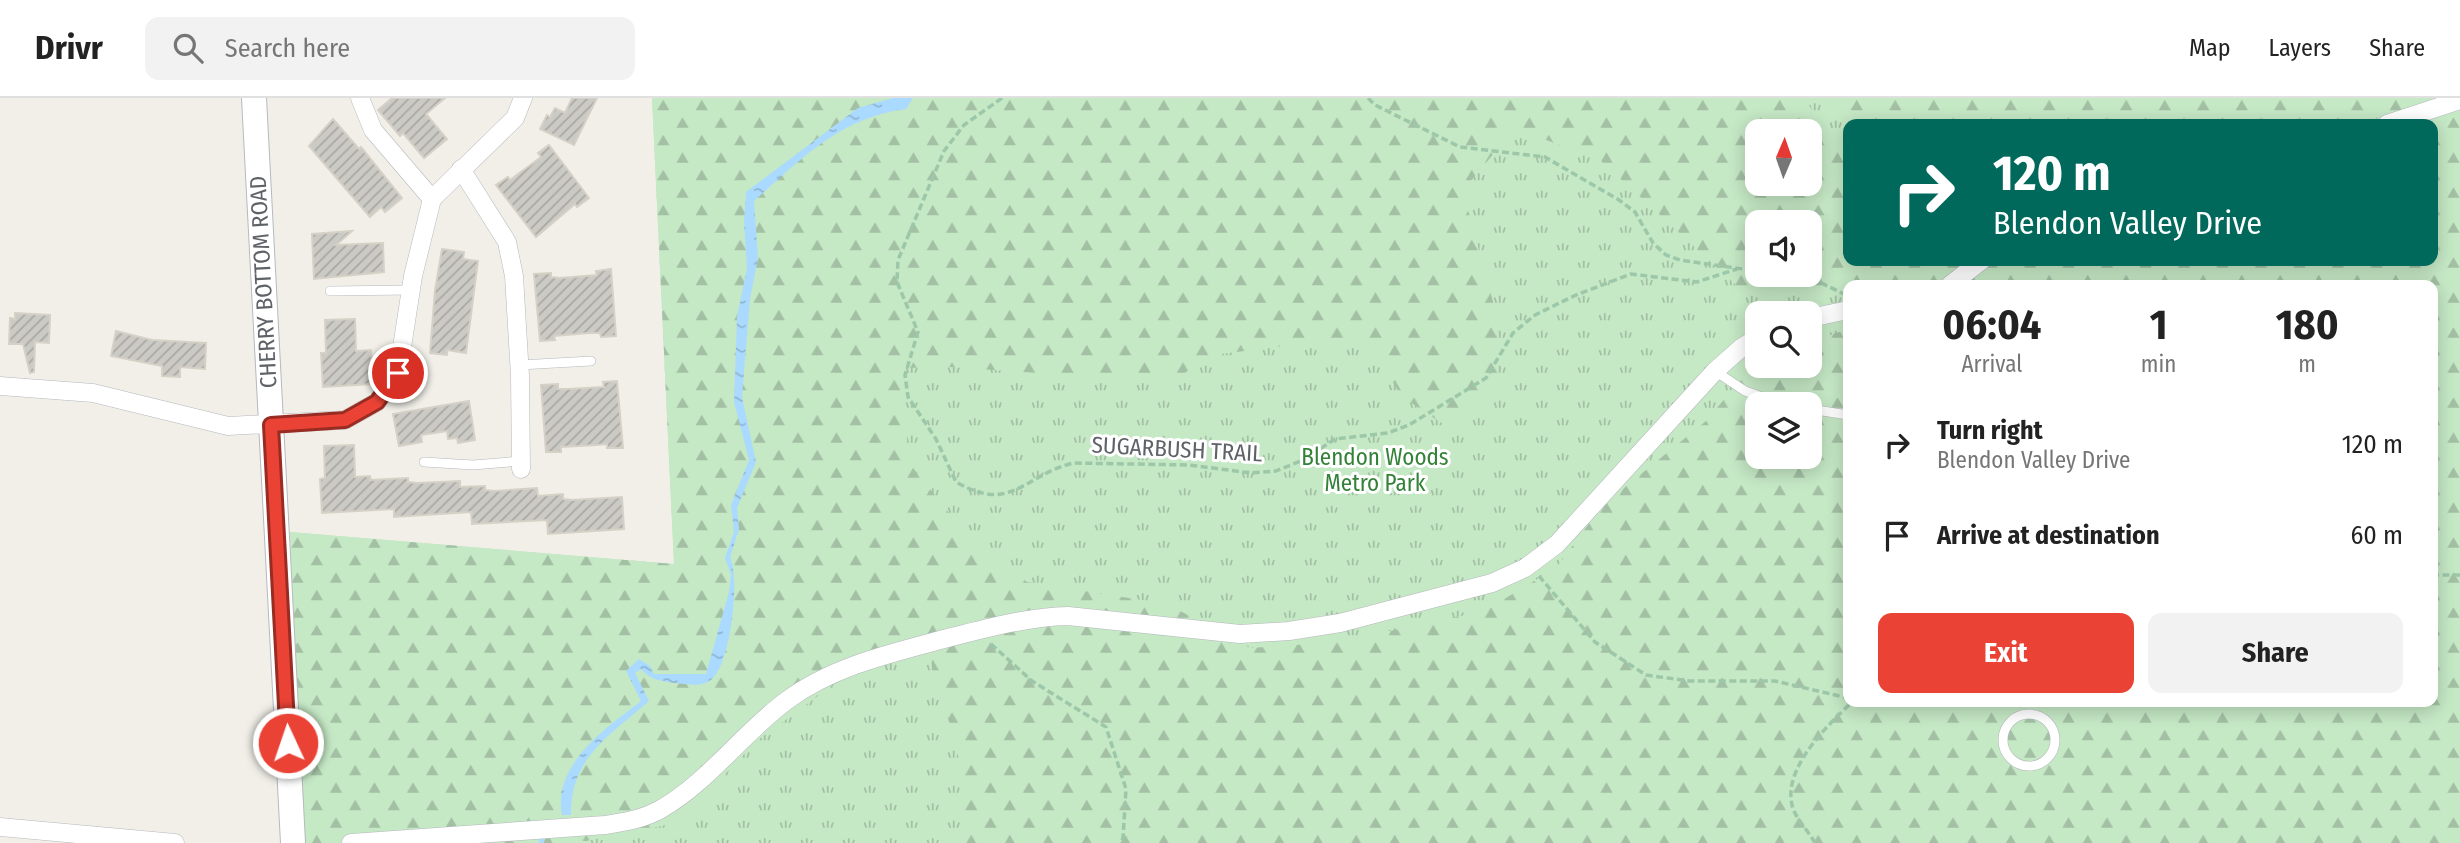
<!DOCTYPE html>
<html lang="en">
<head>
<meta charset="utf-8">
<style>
  body { margin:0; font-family:"Fira Sans Condensed",sans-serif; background:#f2f2f2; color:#222; height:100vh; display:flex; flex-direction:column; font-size:26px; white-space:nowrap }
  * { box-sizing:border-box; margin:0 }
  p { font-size:23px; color:#767676 }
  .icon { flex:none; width:38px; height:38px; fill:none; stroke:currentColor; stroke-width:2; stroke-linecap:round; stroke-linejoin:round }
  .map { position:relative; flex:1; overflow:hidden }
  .details { position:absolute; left:1843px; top:182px; width:595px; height:427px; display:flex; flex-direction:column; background:#fff; border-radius:14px; box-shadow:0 4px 18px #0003 }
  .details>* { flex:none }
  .banner { position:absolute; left:1843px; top:21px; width:595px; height:147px; border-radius:14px; box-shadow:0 4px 18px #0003; background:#00695c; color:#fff; overflow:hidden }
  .needle { width:46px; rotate:2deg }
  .buttons { position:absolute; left:1745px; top:21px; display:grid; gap:14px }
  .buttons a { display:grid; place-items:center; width:77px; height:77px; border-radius:14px; background:#fff; box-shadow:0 4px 18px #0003; font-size:35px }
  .pin { position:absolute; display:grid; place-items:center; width:60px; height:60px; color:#fff; margin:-30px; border:4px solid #fff; border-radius:50%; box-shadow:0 2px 7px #0007 }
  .me { position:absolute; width:77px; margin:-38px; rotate:357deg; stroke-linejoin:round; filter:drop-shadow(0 0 5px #0008) }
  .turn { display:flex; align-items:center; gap:24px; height:147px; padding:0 35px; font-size:32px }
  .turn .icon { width:91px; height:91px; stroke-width:2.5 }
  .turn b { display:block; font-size:49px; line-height:60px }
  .eta { display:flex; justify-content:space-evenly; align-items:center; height:119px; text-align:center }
  .eta b { font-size:42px; font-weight:700; line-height:49px }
  .primary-button { display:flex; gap:14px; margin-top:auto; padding:14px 35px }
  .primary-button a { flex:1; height:80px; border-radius:14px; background:#ea4335; color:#fff; font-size:28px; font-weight:700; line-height:80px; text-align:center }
  .primary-button a+a { background:#f2f2f2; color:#222 }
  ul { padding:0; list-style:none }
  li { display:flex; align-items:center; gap:21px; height:91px; padding:0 35px }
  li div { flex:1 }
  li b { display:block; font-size:26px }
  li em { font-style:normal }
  header { display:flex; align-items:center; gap:42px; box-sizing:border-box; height:98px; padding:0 35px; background:#fff; border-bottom:2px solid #e0e0e0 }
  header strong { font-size:33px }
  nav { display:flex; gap:38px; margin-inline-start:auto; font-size:24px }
  .search { width:490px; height:63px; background:#f2f2f2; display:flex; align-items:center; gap:18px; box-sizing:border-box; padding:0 24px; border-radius:14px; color:#767676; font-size:26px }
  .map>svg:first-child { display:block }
  .grass { fill:url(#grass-tufts); fill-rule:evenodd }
  .forest { fill:url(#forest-firs); fill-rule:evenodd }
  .water { fill:url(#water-ripples) }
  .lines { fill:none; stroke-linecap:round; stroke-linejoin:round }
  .stream { stroke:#aadaff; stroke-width:5 }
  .building { fill:url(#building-hatch); stroke:#d6d1c6; stroke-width:2 }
  .lane-casing { stroke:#b5b8bc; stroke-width:10 }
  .street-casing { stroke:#b5b8bc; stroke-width:19 }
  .secondary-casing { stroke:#b6babf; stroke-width:26 }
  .path { stroke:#9cc7a9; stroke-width:3.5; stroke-dasharray:7 3.5; stroke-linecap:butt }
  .lane { stroke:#fff; stroke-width:9 }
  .street { stroke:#fff; stroke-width:18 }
  .secondary { stroke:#fff; stroke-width:24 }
  .route-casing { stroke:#982c22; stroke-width:18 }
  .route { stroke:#ea4335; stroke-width:12 }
  .labels { text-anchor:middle; stroke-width:6; stroke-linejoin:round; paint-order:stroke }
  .street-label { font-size:23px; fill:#5f6368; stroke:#fff }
  .park-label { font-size:23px; fill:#348238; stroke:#fff }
</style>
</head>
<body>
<header>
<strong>Drivr</strong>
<div class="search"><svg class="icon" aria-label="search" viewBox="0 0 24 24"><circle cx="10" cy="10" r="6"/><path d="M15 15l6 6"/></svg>Search here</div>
<nav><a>Map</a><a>Layers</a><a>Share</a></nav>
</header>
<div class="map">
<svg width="2460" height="745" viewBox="0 0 2460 745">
  <defs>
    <pattern id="grass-tufts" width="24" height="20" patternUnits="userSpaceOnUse" patternTransform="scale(1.75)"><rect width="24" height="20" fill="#c5e8c5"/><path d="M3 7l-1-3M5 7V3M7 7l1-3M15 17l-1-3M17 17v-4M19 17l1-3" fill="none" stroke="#a3c0a4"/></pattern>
    <pattern id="forest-firs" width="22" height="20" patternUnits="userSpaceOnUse" patternTransform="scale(1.75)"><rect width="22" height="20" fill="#c5e8c5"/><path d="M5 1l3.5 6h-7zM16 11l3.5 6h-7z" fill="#a3c0a4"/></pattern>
    <pattern id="water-ripples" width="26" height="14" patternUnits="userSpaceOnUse" patternTransform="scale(1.75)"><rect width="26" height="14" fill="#aadaff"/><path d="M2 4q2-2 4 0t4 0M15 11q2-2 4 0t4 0" fill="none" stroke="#8eb4d2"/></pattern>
    <pattern id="building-hatch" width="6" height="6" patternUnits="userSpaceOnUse" patternTransform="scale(1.75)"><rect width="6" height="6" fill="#cccac5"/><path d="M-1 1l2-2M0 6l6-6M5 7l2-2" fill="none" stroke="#a9a8a4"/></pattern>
  </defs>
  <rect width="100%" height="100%" fill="#f1efe8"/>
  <path class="grass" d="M652,0h1808v745h-2156l-14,-311 384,32zM1848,26h584v137h-584zM1757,33h53v53h-53zM1757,124h53v53h-53zM1848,187h584v417h-584zM1757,215h53v53h-53zM1757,306h53v53h-53z"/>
  <path class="forest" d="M652,0h1152l15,22 26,21v-43h615v745h-1496c5,-33 -4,-87 -14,-120 -7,-25 -23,-46 -17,-73l-85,24 -90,66 -55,57 -37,28 -80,16 -18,-1v3h-264l-14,-311 384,32zM1848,26h584v137h-584zM1515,30l86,33 136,125 49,11 63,-20 1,8h582v417h-389l-40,11 -79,-11h-76v-373l-38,13v24h-53v-6l-51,61 -104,85 -46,62 -72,43 -146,31 -88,6 -83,-44 -140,-22 -54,-39 -63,-79 -12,-96 55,-1 152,11 70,1 38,-24 119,-15 40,6 29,50 42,28 56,-34 -4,-81 -27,-99 2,-28zM1757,33h53v53h-53zM1757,124h53v53h-53zM1757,306h53v53h-53z"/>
  <path class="water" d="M893,0h20l-7,11c-65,8 -105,50 -152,92l4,57 -8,41 -8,98 14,65 -19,46 2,21 -9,28c10,22 1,105 -18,122 -10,9 -25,5 -37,4 -15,-2 -24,-3 -34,-14l-6,4 14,28c-39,35 -79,56 -78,114h-9c-10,-50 44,-87 79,-114l-15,-30 13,-12 11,7 4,8h52l23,-82 2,-17 -6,-17 9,-26 -3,-27 18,-45 -15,-58 3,-85 10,-49 -3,-46 2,-30 112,-84z"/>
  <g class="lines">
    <path class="stream" d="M541,745l1,-4"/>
  </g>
  <g class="building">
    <path d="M392,0h53l-19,16 21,25 -23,19 -21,-25 -3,3 -22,-26z"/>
    <path d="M572,0h25l-23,47 -34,-16 7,-14 3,2 5,-9 10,5z"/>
    <path d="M333,21l26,30 2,-2 41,51 -17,14 -4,-5 -11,10 -61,-71z"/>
    <path d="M549,47l40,53 -12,9 -2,-3 -39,33 -40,-52 12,-8 2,3 23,-17 8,-6 -3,-4z"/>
    <path d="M352,133l-16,14 47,-2 1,29 -70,7 -2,-45z"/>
    <path d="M442,151l22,3 -1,7 15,2 -12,92 -19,-3v5l-17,-2 5,-63z"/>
    <path d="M611,171l5,67 -15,1 -1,-4h-11l-35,3 1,4 -15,1 -6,-67 17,-1v4l9,1 37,-3 -1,-4z"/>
    <path d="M15,215l35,2 -1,28 -14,-1 -1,30 -4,1 -7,-29h-14l1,-26 5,1z"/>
    <path d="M355,221l1,32 15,-1 2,34 -50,3 -2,-34h5l-1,-33z"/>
    <path d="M116,233l36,9 54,3 -1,26 -25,-2v10l-18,-1v-10l-51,-10z"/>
    <path d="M617,283l6,67h-16v-4l-11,1 -35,2v5h-15l-5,-67 17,-1v5h9l37,-2 -1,-5z"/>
    <path d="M469,303l6,39 -17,3 -1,-5 -9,1 -1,-8 -26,4 1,7 -23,4 -6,-32z"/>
    <path d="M354,347l1,32 15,-1 1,4 37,-2v4l9,1 43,-2v6l25,-1v4l10,1 42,-3 1,8 25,-2v5l9,1 50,-3 2,32 -76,5 -1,-14 -75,4 -1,-12 -77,5v-8l-72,4 -2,-34 5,-1 -1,-32z"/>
  </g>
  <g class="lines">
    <g class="lane-casing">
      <g id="lane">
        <path d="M330,193l81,-1"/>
        <path d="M520,267l71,-4"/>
        <path d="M1715,273l30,20 37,13"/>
        <path d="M1810,311l38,6"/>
        <path d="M424,364l49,3 48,-4"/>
        <circle cx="2029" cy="642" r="26"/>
      </g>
    </g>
    <g class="street-casing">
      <g id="street">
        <path d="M360,0l13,32 59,69"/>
        <path d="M2387,26l73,-24"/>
        <path d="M461,71l46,73 7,34 6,100 1,93"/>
        <path d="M1950,187l31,-24"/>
        <path d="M1810,220l38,-8"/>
        <path d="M0,288l93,7 135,33 117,-6 32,-18 21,-29 15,-97 19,-77 83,-81 8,-20"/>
        <path d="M0,729l175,16"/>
        <path d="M351,745l254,-18c19,-3 39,-6 56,-16 47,-27 81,-75 125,-108 47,-35 106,-48 162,-63 39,-10 80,-21 120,-22l172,18 49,-3 51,-8 152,-40 33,-15 32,-24 158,-173 26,-23 16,-10"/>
      </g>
    </g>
    <g class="secondary-casing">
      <path id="secondary" d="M254,0l39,745"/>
    </g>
    <g class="path">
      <path d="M1002,0l-38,27 -20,26 -46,109 -1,22 21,50 -13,43 3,22 28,42 20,43c56,32 66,-6 117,-19l116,2 62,8 25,-2 27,-11 32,-21 53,-6 21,-8 77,-47 27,-45 22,-18 41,-20 55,-21 66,8 40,-13"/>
      <path d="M1368,0l7,7 85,42 85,10 74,43 16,12 18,31 13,12 14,5 77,11"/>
      <path d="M1791,177l16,1 37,18"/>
      <path d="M2432,477h28"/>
      <path d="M1539,478l56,66 51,33 43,6h86l73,17"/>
      <path d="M991,546l41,37 74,46 20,62 -3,49 -3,5"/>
      <path d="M1815,745c-6,-11 -16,-21 -21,-32 -16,-39 33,-85 58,-109"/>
    </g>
    <use href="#lane" class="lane"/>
    <use href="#street" class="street"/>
    <use href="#secondary" class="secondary"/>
  </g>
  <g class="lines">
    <g class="route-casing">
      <path id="route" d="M288,645l-17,-318 74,-5 32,-18 21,-29"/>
    </g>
    <use href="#route" class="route"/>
  </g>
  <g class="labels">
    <g class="street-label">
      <text transform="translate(263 184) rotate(-93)" y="8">CHERRY BOTTOM ROAD</text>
      <text transform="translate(1177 351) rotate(3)" y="8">SUGARBUSH TRAIL</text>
    </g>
    <g class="park-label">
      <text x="1375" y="367">Blendon Woods<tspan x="1375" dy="26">Metro Park</tspan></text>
    </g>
  </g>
</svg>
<div class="buttons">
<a><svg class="needle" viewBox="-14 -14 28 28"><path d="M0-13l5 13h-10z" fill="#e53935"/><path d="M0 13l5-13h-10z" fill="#767676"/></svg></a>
<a><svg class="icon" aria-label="sound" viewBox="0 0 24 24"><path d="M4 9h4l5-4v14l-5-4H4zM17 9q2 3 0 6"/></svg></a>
<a><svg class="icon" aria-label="search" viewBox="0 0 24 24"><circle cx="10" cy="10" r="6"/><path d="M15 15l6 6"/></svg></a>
<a><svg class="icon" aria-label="layers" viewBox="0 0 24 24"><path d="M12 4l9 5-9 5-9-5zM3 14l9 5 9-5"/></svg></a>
</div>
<div class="pin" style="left:398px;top:275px;background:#d93025"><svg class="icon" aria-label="arrive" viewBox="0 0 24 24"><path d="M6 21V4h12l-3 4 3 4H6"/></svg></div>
<svg class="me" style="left:288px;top:645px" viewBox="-20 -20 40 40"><circle r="17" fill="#ea4335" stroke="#fff" stroke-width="3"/><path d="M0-11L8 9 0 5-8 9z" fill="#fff"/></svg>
<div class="banner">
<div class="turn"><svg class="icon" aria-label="right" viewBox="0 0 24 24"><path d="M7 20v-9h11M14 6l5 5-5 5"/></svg><div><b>120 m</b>Blendon Valley Drive</div></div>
</div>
<section class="details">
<div class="eta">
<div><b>06:04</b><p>Arrival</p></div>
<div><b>1</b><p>min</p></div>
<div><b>180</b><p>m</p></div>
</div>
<ul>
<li><svg class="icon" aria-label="right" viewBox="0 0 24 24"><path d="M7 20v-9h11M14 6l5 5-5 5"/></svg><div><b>Turn right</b><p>Blendon Valley Drive</p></div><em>120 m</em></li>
<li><svg class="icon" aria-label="arrive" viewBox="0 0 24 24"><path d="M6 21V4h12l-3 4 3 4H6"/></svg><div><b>Arrive at destination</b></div><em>60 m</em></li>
</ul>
<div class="primary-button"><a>Exit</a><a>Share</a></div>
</section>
</div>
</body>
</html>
